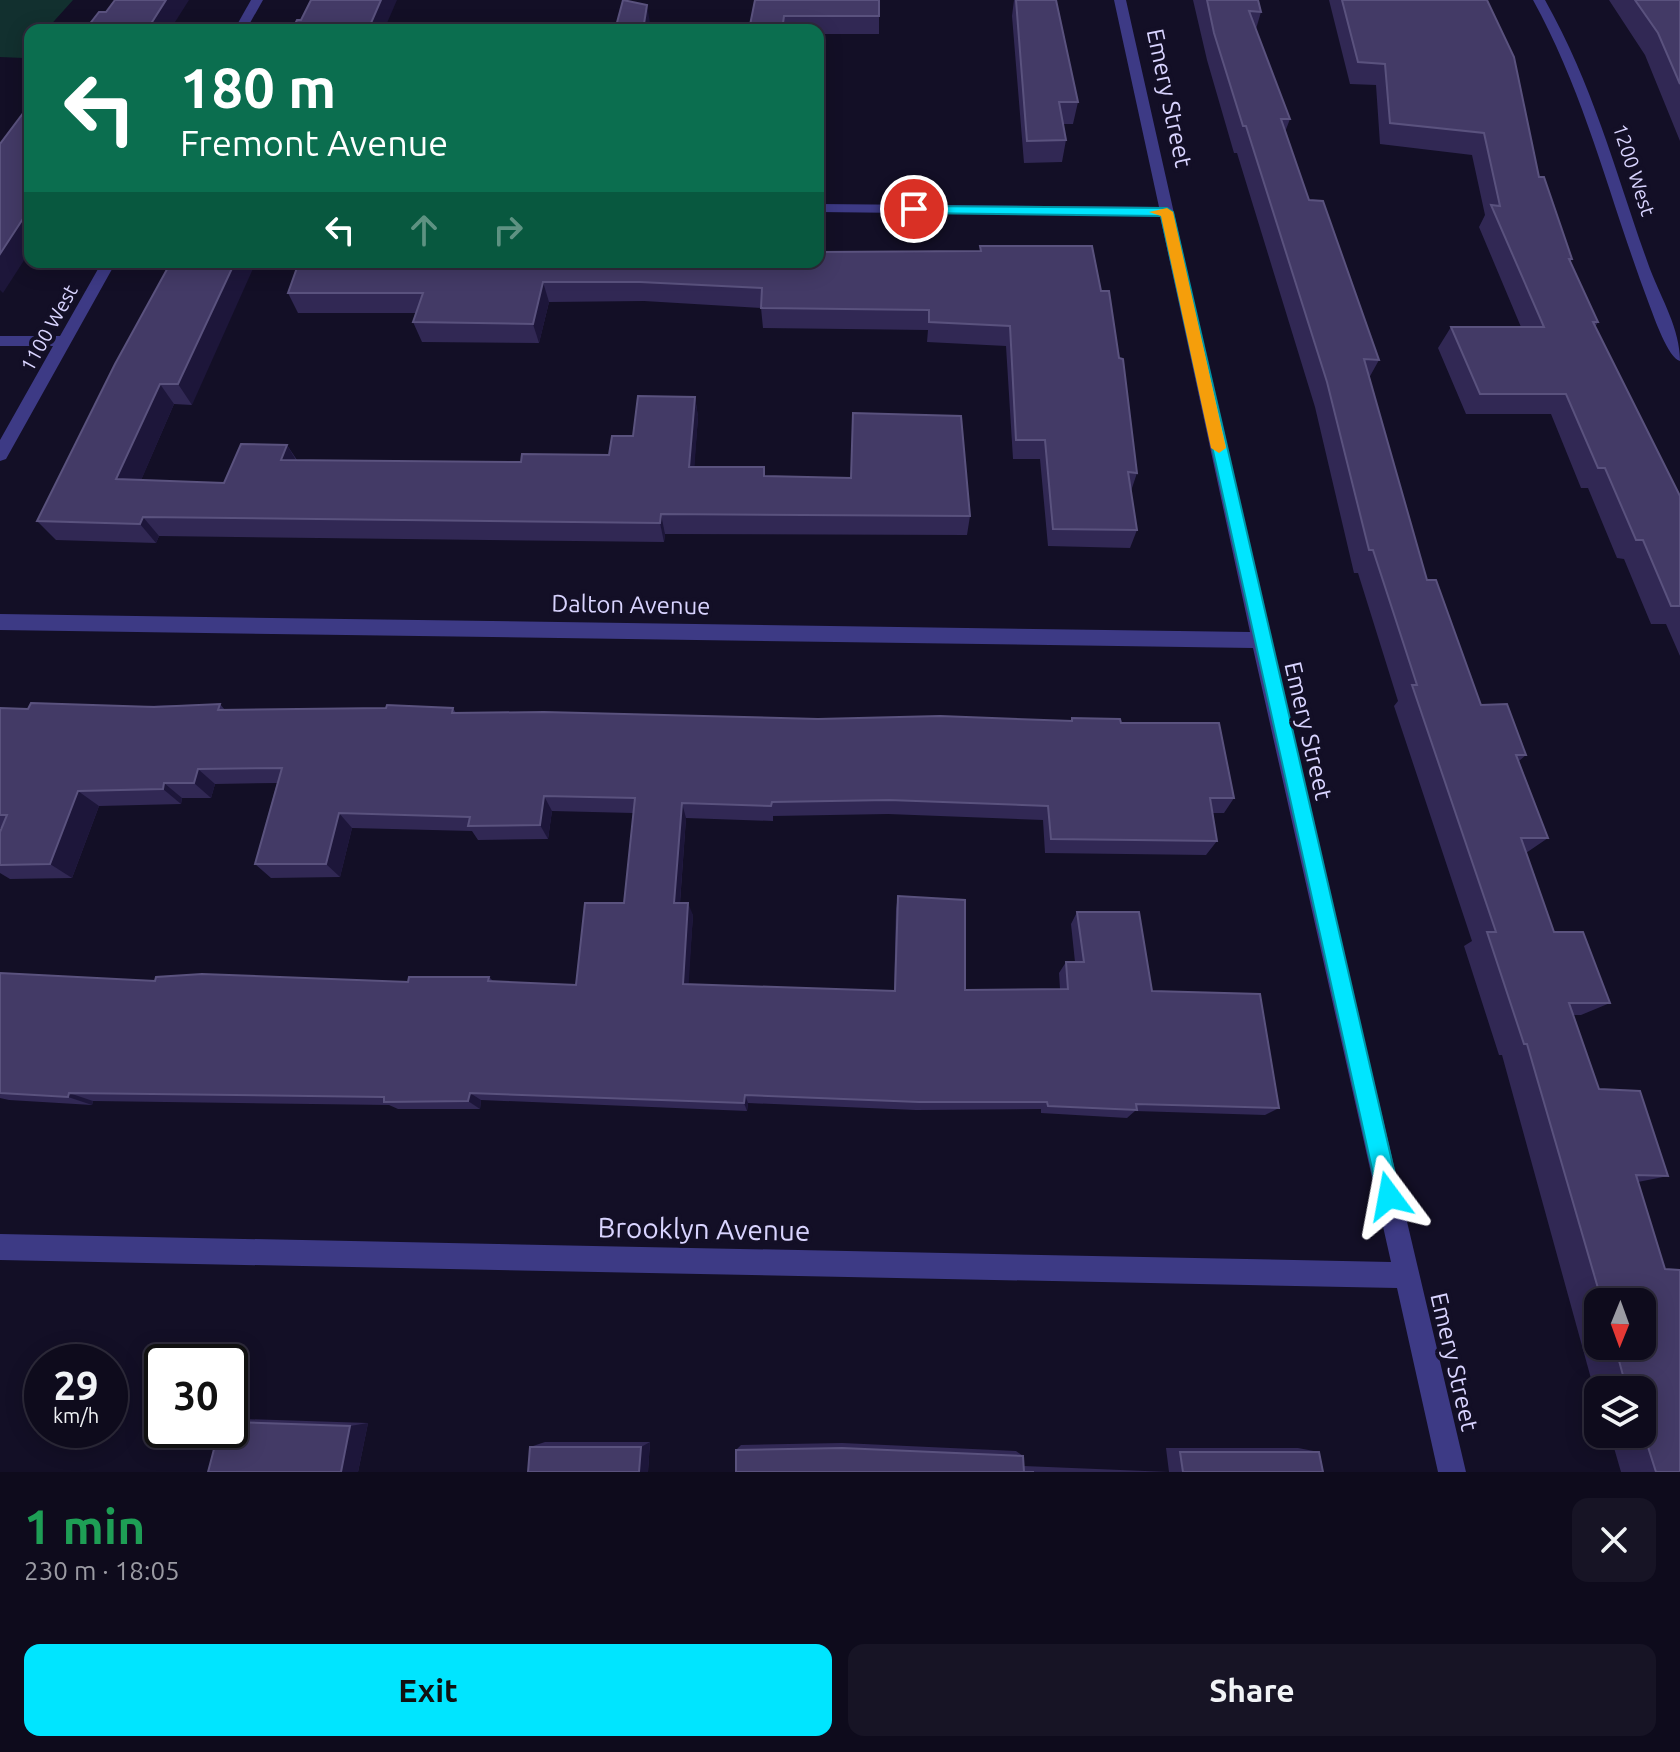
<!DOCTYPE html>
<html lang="en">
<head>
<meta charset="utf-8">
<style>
  body { margin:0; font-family:Ubuntu,sans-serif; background:#171425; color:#f1f3f6; height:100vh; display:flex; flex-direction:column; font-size:30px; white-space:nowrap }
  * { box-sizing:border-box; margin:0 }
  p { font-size:26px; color:#9b9ba3 }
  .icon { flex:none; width:44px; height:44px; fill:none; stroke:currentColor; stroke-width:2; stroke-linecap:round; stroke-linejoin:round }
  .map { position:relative; height:1472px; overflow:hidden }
  .drawer { display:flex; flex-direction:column; background:#0e0b1c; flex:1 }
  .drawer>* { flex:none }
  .guide { position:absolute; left:24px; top:24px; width:800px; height:244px; border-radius:16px; box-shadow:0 4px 20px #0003,0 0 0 2px #2e2b3b; background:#0b6e4f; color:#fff; overflow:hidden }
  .needle { width:52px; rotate:181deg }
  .buttons { position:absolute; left:1584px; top:1288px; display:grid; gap:16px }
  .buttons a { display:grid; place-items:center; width:72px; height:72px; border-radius:16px; background:#0e0b1c; box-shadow:0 4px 20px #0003,0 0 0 2px #2e2b3b; font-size:40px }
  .speed { position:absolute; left:24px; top:1344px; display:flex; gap:16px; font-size:40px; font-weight:700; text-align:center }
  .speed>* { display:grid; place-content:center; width:104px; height:104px; border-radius:50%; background:#0e0b1c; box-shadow:0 4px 20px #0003,0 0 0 2px #2e2b3b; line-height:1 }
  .speed small { font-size:20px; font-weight:400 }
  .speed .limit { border:4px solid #111; border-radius:12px; background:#fff; color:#111 }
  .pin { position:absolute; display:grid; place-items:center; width:68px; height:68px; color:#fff; margin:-34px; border:4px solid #fff; border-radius:50%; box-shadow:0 2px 8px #0007 }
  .me { position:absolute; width:88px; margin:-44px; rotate:347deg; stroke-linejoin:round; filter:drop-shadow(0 0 6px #0008) }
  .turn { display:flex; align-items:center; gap:28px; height:168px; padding:0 24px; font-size:36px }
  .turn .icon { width:104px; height:104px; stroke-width:2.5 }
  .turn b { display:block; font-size:56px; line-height:68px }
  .lanes { display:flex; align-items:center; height:76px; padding:0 24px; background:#0003; justify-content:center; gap:40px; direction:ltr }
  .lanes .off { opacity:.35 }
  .round { display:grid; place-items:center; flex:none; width:84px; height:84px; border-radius:16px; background:#171425 }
  .overview { display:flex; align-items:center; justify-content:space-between; height:136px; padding:0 24px }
  h1 { font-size:48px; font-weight:700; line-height:60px; color:#1e9e55 }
  .action { display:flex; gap:16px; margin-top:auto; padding:16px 24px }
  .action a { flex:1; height:92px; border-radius:16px; background:#00e5ff; color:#111; font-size:32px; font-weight:700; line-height:92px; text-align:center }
  .action a+a { background:#171425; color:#f1f3f6 }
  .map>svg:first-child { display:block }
  .green { fill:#12302f }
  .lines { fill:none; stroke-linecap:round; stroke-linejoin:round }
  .minor { fill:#3d3a85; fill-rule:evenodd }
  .wall { fill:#312854; fill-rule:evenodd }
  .shaded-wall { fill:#1d163a }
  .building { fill:#433a66; stroke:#5a527e; stroke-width:2 }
  .route { fill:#00e5ff; stroke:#0095a6; stroke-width:2 }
  .slow { fill:#f59e0b }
  .labels { text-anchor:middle; stroke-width:8; stroke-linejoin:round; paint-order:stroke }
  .far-street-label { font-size:20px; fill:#d9d4ff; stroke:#130f26 }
  .street-label { font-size:24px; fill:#d9d4ff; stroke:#130f26 }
  .near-street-label { font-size:28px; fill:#d9d4ff; stroke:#130f26 }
</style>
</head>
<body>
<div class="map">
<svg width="1680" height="1472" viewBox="0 0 1680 1472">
  <rect width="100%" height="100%" fill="#130f26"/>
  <path class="green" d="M0,0h73l-27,30h-16v20l-6,8 -24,-1z"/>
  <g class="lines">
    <g class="minor">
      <path d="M251,0h12l-17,30h-12z"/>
      <path d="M1114,0h12l144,640 196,832h-28l-41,-184 -1397,-28v-26l1391,28 -138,-614 -1253,-18v-16l1250,18 -90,-416 -342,-4v-8l341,3z"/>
      <path d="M1533,0h12c50,89 71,175 105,269 12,31 30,60 30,92 -12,-3 -26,-44 -31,-57 -39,-103 -63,-208 -116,-304z"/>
      <path d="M102,262h14l-110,197 -6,2v-21l53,-94h-53v-10h60z"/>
    </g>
  </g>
  <g class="wall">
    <path d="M755,0h124v34h-61v-4h-69z"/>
    <path d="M1014,0h42l22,102 -5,22h-10l3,16 -4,22 -38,1 -12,-147z"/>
    <path d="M1193,0h65l3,12 -5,17 34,90 -5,13 24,68 70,160 -10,18 58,202 54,125 45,50 -7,6 29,77 -22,15 28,79 56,71 -29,12h-8l26,74 69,87 -30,6 42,290h-59l-11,-38h32v-44h-44v14l-96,-349h-3l-35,-109 8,-5 -78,-235 4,-5 -40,-128h-4l-39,-166 -78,-254h-3l-27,-93zM1598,1302h44v44h-44z"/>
    <path d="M1329,0h13l197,177 33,82 -2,3 28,60 -3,5 85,169v160l-14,-32h-15l-27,-65 -7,-1 -29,-70h-7l-30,-74h-85l-28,-66 13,-21h70l-42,-100 6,-12 -13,-60 -92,-11 -4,-59 -26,-1z"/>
    <path d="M1609,0h71v141l-35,-86z"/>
    <path d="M980,246l157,227 -6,18 6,39 -7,18 -82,-2 -8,-87h-27l-7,-113 -79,-4 1,-12 -165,-2 -2,-20 -117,-7 -95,1 -10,41 -117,-1 -9,-20 4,-9h-119l-10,-20 692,-42z"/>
    <path d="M171,262l21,143 -18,-1 -33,76 83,3 63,-38 10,15 224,2 88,-7 24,-19 62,-39 3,20 -4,50 71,9 205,40 -3,19 -302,-1 -1,8 -505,-6 -3,7 -100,-3 -19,-19z"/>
    <path d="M220,704l5,6 228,-2 3,5 362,6 253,2 1,-3 49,5 113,75 -10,15h-11l4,28 -11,14 -161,-2 -2,-33 -155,-6 -115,2v5l-87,-3 -6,85 13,12 -5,69 206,7 2,-82 2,-13 67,94 95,-1 -1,-16 7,-11h9l-4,-38 6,-12 75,79 127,117 -14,7 -130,-4 -8,7 -86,-5v-4l-125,1 -168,-7 -1,8 -266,-11 -1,9h-82l-9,-4 -296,-4 -1,4 -83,-5 -9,-2v-125l155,8 253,1 81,-5 4,4 83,4 48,-82 9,-90 -81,-2 -4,28 -70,1 -6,-9 -120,-3 -12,49 -69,1 -16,-14 22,-81 -62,1 -4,14h-29l-1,6 -82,2 -27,72 -62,1 -10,-6v-41l2,-4h-2v-120l28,1z"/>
    <path d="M243,1419l125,4 -10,49 -128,-42v-9z"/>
    <path d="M545,1442h105l-2,30 -118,-25z"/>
    <path d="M842,1443l174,8 7,5 1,10 145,6 -3,-24h132l21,4 4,20h-587v-22l5,-5z"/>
  </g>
  <g class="shaded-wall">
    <path d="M166,0h23l-19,30h-23z"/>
    <path d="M381,0h16l-13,30h-16z"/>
    <path d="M647,5l3,18 -2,7h-5z"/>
    <path d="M30,208v43l-27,42 -3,-3v-36z"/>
    <path d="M235,262h21l-64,143 -14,-21z"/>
    <path d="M543,282l6,20 -10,41 -6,-19z"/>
    <path d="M160,384l14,20 -41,95 -17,-20z"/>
    <path d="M695,397l3,20 -5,70 -4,-20z"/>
    <path d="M287,445l12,20 -18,-5z"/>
    <path d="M661,514l4,20 -1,8 -4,-19z"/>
    <path d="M143,517l16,19 -3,7 -16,-19z"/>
    <path d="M198,769l17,15 -4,14 -17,-15z"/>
    <path d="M164,783l18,15 -1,6 -18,-15z"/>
    <path d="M78,791l21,15 -27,72 -22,-14z"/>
    <path d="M544,796l8,15 -4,28 -8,-14z"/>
    <path d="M682,803l4,15 -7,97 -5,-12z"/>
    <path d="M339,813l13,15 -12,49 -14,-13z"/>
    <path d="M688,903l5,12 -5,80 -5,-11z"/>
    <path d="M69,1093l24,8 -1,4 -24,-8z"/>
    <path d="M470,1093l11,7 -1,9 -12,-8z"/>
    <path d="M745,1095l3,8 -1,8 -3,-8z"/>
    <path d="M368,1423l-10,49h-17l9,-46z"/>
    <path d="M650,1442l-2,30h-9l2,-25z"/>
  </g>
  <g class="building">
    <path d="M115,0h51l-19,30h-62l14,-18h7z"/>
    <path d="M311,0h70l-13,30h-76l5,-10h4z"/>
    <path d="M623,0l24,5 -4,25h-28z"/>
    <path d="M755,0h124v16h-95l-2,14h-33z"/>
    <path d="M1016,0h40l22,102h-19l7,38 -39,1z"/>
    <path d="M1207,0h51l3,12 -12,-1 41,108h-9l28,81 14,1 56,159 -15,-1 63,221h9l45,125 26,-1 19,51h-10l32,83h-27l33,94h29l27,71h-41l30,86 41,2 28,85 -32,-1 29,94 15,1v202h-24l-14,-44v-38h-15l-12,-44h27v-44h-40l-75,-258h-3l-37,-112h9l-84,-247h5l-44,-135h-4l-42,-168 -81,-256h-3l-29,-93z"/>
    <path d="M1342,0h145l27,57 25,120h5l28,82h-3l29,63h-5l87,174v110h-9l-28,-66h-7l-31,-72h-7l-32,-74h-86l-29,-67h93l-53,-122 9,1 -16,-73 -94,-10 -5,-59 -27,-2z"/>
    <path d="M1635,0h45v84l-22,-51z"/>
    <path d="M30,104v104l-30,46v-110z"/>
    <path d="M980,246h112l9,45h8l10,67 4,1 14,114 -9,-1 9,58 -84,-1 -8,-89h-29l-6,-114 -81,-4v-12l-168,-2 1,-20 -122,-6h-97l-10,42 -120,-2 10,-29h-135l11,-31h519v-10l163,-1z"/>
    <path d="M171,262h64l-57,122h-18l-44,95 108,4 17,-39 46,1 -6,15 240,2 1,-8 87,1 3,-19h21l5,-40 57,1 -6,70h75v9l87,2 2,-65 108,3 9,100 -309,-2 -1,9 -517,-6 -3,7 -103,-3 78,-157z"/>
    <path d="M31,703l123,4 66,-3 -2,6 168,-2 1,-3 66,3 -1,5 92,-1 274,7 122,-3 132,5v-3l48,1 1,4h98l15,75h-24l7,43 -166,-2 -3,-33 -159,-6 -117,2 -1,4 -89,-3 -8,100h14l-5,81 212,7 3,-95 67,4v90l103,-1 -2,-27h18l-7,-50h62l13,79 108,3 19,114 -143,-4 1,6 -89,-4 -1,-4h-128l-174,-7 -1,8 -274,-10 -2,8 -84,1v-5l-315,-4 -1,4 -68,-4v-120l155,8 1,-4 46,-3 206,8 1,-5h80l-1,4 88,4 9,-82h39l11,-105 -91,-2 -4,29 -72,1 2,-9 -131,-4 -13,51h-71l27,-96 -84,1 -4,14h-30l-1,6 -85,2 -28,73 -50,1v-33l7,-17h-7v-107l28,1z"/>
    <path d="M230,1422l120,4 -9,46h-133l11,-42h11z"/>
    <path d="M530,1447h111l-2,25h-111z"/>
    <path d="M842,1448l181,8 1,16h10h-298v-22z"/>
    <path d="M1180,1452h139l4,20h-140z"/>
  </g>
  <path class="route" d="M909,206l258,2 6,4 227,984 -3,8 -8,4 -8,-4 -3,-8 -217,-980 -247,-3 -7,-4z"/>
  <path class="slow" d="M1167,208l6,4 53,236 -7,5 -8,-5 -50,-232 -12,-4z"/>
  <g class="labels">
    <g class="far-street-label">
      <text transform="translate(1634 170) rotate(72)" y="7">1200 West</text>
      <text transform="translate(49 328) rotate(-61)" y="7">1100 West</text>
    </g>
    <g class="street-label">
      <text transform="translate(1169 98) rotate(78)" y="8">Emery Street</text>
      <text transform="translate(631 605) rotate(1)" y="8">Dalton Avenue</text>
      <text transform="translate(1308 731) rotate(77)" y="8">Emery Street</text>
      <text transform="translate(1454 1362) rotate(77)" y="8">Emery Street</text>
    </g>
    <g class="near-street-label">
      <text transform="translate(704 1229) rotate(1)" y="10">Brooklyn Avenue</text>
    </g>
  </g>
</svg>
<div class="buttons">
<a><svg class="needle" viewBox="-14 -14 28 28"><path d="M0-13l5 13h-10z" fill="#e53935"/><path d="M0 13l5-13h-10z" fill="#9b9ba3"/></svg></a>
<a><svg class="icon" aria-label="layers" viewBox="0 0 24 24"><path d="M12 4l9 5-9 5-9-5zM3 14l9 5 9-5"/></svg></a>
</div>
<div class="speed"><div>29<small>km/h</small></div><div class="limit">30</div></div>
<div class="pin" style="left:914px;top:209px;background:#d93025"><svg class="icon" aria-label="arrive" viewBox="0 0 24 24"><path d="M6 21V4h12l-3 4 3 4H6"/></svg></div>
<svg class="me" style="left:1389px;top:1196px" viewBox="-20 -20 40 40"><path d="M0-17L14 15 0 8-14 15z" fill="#00e5ff" stroke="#fff" stroke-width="4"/></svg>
<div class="guide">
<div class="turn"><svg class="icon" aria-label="left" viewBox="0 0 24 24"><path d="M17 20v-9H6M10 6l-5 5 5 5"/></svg><div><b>180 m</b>Fremont Avenue</div></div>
<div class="lanes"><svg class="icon" aria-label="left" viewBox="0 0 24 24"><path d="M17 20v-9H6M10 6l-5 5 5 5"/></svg><svg class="icon off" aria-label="ahead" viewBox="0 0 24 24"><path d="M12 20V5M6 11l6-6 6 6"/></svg><svg class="icon off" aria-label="right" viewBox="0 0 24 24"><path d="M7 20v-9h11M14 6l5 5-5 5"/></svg></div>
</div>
</div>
<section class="drawer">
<div class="overview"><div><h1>1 min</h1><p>230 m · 18:05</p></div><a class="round"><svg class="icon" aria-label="close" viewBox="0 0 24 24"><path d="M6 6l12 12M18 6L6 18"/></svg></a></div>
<div class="action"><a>Exit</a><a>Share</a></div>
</section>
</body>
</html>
